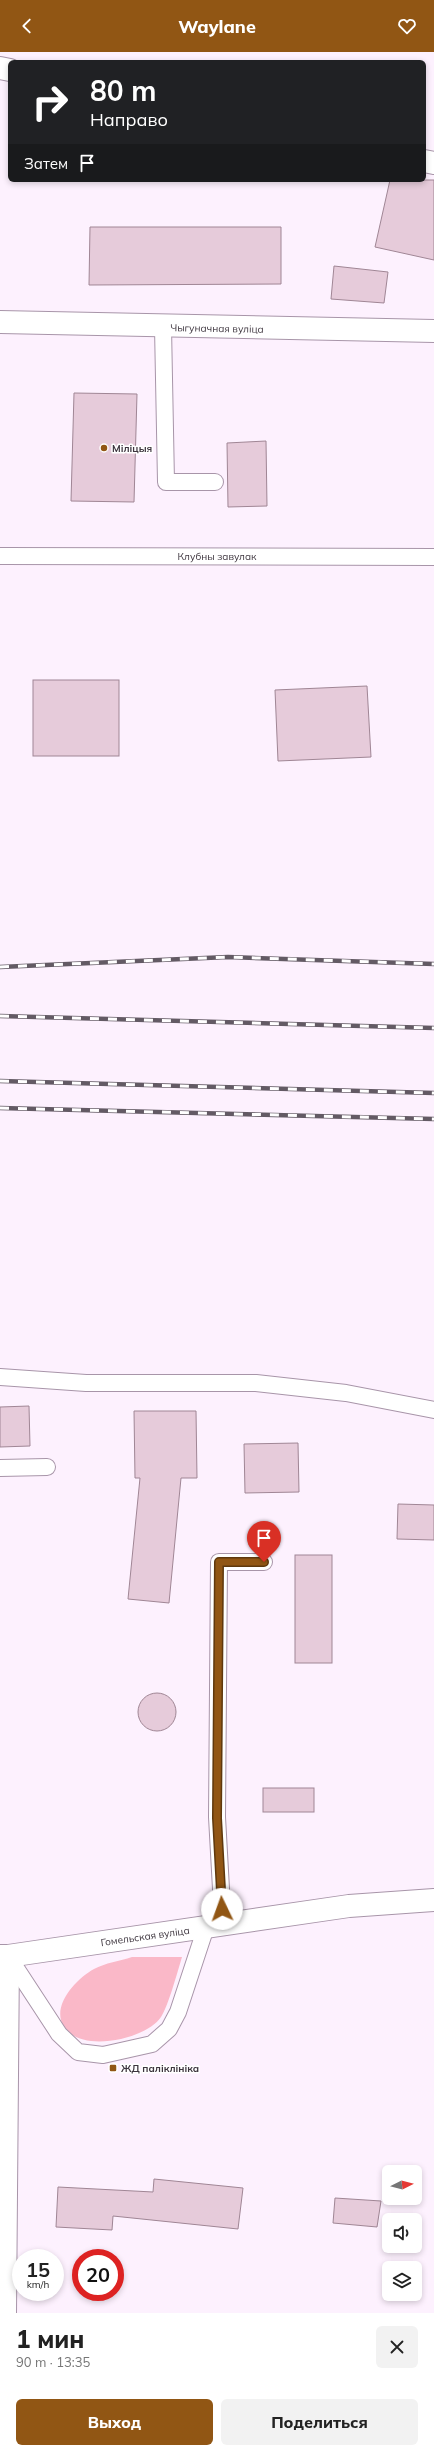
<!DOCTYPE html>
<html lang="ru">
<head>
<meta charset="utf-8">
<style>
  body { margin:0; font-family:Mulish,sans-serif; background:#f2f2f2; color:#222; height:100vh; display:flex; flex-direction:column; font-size:15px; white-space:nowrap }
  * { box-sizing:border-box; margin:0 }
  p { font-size:13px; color:#767676 }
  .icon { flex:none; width:22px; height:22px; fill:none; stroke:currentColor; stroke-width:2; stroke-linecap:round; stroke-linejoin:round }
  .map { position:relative; height:2261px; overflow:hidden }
  .sheet { display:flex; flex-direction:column; background:#fff; flex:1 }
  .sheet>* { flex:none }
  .top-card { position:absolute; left:8px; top:8px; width:418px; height:122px; border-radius:6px; box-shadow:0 2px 6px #0003; background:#202124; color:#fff; overflow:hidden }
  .needle { width:26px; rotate:84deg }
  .controls { position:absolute; left:382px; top:2113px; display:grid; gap:8px }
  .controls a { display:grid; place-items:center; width:40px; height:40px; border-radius:6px; background:#fff; box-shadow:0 2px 6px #0003; font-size:20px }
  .speed { position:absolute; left:12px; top:2197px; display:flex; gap:8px; font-size:20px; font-weight:700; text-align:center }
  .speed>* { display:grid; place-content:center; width:52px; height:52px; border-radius:50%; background:#fff; box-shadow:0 2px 6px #0003; line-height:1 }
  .speed small { font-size:10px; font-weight:400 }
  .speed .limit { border:6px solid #d22; background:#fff; color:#111 }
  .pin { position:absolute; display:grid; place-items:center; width:34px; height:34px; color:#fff; margin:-41px -17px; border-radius:50% 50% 50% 0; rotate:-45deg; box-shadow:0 0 4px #0007 }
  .pin .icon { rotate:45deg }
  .me { position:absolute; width:44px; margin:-22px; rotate:357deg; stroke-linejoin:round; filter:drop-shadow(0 0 3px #0008) }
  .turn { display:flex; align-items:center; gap:14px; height:84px; padding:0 16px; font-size:18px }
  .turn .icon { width:52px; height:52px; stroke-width:2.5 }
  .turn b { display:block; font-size:28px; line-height:34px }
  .then { display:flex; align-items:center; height:38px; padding:0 16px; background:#0003; gap:8px; font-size:15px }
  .round { display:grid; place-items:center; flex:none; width:42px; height:42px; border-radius:6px; background:#f2f2f2 }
  .overview { display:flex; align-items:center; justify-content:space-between; height:68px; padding:0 16px }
  h1 { font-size:24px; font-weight:800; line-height:30px }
  .primary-button { display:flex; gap:8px; margin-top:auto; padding:8px 16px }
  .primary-button a { flex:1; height:46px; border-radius:6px; background:#915614; color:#fff; font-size:16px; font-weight:800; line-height:46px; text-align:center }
  .primary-button a+a { background:#f2f2f2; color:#222 }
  header { display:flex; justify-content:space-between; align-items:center; height:52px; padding:0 16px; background:#915614; color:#fff; font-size:18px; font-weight:800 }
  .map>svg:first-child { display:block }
  .green { fill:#fab8c8 }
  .building { fill:#e6cbda; stroke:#a08695 }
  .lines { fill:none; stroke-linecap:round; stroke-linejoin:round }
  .lane-casing { stroke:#a895a9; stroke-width:18 }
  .street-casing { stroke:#a895a9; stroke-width:24 }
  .secondary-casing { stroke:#a895a9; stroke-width:24 }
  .lane { stroke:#fff; stroke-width:16 }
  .street { stroke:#fff; stroke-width:22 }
  .secondary { stroke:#fff; stroke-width:22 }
  .rail-casing { stroke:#635a64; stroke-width:4.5 }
  .rail { stroke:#fff; stroke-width:3; stroke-dasharray:9; stroke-linecap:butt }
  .route-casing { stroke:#5e380d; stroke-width:10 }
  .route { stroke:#915614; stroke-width:7 }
  .poi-dot { fill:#915614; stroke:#fff; stroke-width:1.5 }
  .labels { text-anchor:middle; stroke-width:3; stroke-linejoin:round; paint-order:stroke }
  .street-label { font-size:10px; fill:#3d353e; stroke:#fff }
  .poi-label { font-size:10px; font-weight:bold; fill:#3d353e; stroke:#fff; text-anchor:start }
</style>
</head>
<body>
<header><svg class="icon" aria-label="back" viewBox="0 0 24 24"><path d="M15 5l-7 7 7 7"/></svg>Waylane<svg class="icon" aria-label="heart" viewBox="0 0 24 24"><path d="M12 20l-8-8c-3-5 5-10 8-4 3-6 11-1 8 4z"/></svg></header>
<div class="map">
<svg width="434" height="2261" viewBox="0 0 434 2261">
  <rect width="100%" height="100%" fill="#fdf1fe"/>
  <path class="green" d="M132,1905h50c-4,13 -14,50 -21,60 -14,21 -69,33 -90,17 -27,-21 3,-54 23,-65 11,-6 26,-8 38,-12z"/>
  <g class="building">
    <path d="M390,128h44v80l-59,-13z"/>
    <path d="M90,175h191v57l-192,1z"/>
    <path d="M334,214l54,6 -4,31 -53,-4z"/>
    <path d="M74,341l63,1 -3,108 -63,-1z"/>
    <path d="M266,389l1,65 -39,1 -1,-64z"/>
    <rect x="33" y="628" width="86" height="76"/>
    <path d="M367,634l4,71 -93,4 -3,-71z"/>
    <path d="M29,1354l1,40 -30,1v-40z"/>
    <path d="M134,1359h62l1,67h-16l-12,125 -41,-4 12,-121h-5z"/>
    <path d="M298,1391l1,49 -54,1 -1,-49z"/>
    <path d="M398,1452l36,1v35l-37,-1z"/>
    <rect x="295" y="1503" width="37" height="108"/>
    <circle cx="157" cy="1660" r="19"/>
    <rect x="263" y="1736" width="51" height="24"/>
    <path d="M154,2127l89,9 -5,41 -125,-13 -1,14 -56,-3 2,-40 95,5z"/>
    <path d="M335,2146l46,3 -4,26 -44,-4z"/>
  </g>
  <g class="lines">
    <g class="lane-casing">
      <g id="lane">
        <path d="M163,275l3,155h49"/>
        <path d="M0,504l434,1"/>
        <path d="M0,1325l86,6h170l90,10 88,17"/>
        <path d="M0,1416l47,-1"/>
        <path d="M223,1873l-6,-108 2,-255h45"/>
        <path d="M8,1904l51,78 19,18 25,3 49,-11 17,-15 9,-17 28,-85"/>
      </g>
    </g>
    <g class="street-casing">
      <g id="street">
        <path d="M0,16l10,2"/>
        <path d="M424,109l10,2"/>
        <path d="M0,1904h8l-3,357"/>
      </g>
    </g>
    <g class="secondary-casing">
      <g id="secondary">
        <path d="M0,270l434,9"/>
        <path d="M8,1904l341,-50 85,-6"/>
      </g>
    </g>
    <use href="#lane" class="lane"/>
    <use href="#street" class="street"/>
    <use href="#secondary" class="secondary"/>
    <g class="rail-casing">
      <g id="rail">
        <path d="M0,915l228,-10 206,7"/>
        <path d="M0,964l434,12"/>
        <path d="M0,1029l434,12"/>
        <path d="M0,1056l434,11"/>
      </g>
    </g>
    <use href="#rail" class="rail"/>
  </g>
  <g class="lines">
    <g class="route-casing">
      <path id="route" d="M222,1857l-5,-91 2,-256h45"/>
    </g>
    <use href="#route" class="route"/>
  </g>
  <g class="poi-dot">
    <circle cx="104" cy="396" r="4"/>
    <rect x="109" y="2012" width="8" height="8" rx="2"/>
  </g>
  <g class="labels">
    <g class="street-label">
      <text transform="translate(217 276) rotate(1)" y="4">Чыгуначная вуліца</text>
      <text x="217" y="508">Клубны завулак</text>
      <text transform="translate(145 1884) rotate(-8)" y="4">Гомельская вуліца</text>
    </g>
    <g class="poi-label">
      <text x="112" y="400">Міліцыя</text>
      <text x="121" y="2020">ЖД паліклініка</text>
    </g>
  </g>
</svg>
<div class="controls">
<a><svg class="needle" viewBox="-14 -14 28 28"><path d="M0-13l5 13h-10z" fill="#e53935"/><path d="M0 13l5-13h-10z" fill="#767676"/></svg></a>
<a><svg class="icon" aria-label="sound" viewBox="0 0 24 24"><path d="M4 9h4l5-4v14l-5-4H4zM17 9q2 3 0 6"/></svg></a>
<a><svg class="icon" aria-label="layers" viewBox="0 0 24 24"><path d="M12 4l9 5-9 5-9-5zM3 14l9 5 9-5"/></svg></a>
</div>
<div class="speed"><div>15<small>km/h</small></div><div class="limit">20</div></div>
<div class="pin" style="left:264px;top:1510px;background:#d93025"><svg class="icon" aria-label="arrive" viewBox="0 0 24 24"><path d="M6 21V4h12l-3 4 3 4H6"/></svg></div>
<svg class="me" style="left:222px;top:1857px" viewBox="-20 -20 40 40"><circle r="19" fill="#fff"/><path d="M0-13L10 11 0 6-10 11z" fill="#915614"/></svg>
<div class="top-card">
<div class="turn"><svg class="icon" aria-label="right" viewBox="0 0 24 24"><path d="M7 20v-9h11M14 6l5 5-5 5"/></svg><div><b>80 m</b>Направо</div></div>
<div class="then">Затем<svg class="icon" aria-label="arrive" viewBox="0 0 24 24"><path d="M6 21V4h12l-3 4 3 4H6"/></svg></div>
</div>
</div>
<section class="sheet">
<div class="overview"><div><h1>1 мин</h1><p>90 m · 13:35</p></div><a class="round"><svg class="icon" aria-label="close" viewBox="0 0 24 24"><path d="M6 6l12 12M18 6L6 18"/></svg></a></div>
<div class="primary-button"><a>Выход</a><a>Поделиться</a></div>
</section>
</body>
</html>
